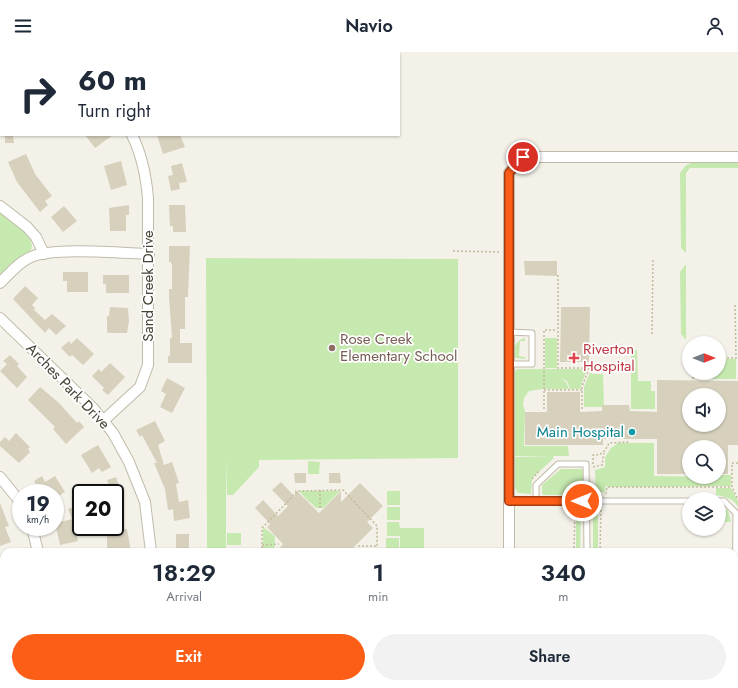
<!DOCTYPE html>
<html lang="en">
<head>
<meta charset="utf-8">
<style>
  body { margin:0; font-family:Jost,sans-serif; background:#f2f2f3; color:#1f2937; height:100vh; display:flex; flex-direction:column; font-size:15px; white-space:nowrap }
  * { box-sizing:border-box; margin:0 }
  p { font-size:13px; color:#747a83 }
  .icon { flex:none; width:22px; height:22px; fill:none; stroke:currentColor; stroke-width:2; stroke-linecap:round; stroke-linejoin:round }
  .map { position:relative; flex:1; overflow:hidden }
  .side { position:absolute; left:0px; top:496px; width:738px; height:140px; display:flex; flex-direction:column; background:#fff; border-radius:12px 12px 0 0; box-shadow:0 1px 3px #0004 }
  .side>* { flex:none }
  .banner { position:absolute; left:0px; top:0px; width:400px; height:84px; box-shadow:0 1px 3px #0004; background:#fff; color:#1f2937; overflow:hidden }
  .needle { width:26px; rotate:90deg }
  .controls { position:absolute; left:682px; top:284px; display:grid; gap:8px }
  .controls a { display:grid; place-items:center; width:44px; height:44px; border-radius:50%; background:#fff; box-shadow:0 1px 3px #0004; font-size:20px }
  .speed { position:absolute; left:12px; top:432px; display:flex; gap:8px; font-size:20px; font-weight:700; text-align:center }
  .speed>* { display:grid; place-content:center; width:52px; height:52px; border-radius:50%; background:#fff; box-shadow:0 1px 3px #0004; line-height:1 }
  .speed small { font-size:10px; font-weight:400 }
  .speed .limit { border:2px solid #111; border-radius:6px; background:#fff; color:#111 }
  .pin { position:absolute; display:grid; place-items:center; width:34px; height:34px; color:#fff; margin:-17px; border:2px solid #fff; border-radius:50%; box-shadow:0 1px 4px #0007 }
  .me { position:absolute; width:44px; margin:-22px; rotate:270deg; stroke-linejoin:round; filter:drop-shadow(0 0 3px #0008) }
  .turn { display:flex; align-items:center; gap:14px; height:84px; padding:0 12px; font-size:18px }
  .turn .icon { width:52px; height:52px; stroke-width:2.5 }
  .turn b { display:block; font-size:28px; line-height:34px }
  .eta { display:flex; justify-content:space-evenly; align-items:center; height:68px; text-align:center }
  .eta b { font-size:24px; font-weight:600; line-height:28px }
  .button { display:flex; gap:8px; margin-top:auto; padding:8px 12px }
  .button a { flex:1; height:46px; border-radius:24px; background:#fc5d17; color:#fff; font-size:16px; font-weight:600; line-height:46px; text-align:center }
  .button a+a { background:#f2f2f3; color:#1f2937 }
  header { display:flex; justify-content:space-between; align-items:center; height:52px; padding:0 12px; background:#fff; font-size:18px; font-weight:600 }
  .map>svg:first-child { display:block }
  .green { fill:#c6e9b0 }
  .building { fill:#d6d0bd; fill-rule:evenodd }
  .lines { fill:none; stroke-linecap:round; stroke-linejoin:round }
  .service-casing { stroke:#c0bbaa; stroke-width:7 }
  .minor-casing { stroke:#c0bbaa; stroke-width:12 }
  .path { stroke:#c1ba9b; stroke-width:1.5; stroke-dasharray:2 2; stroke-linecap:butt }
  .service { stroke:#fff; stroke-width:5 }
  .minor { stroke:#fff; stroke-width:10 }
  .route-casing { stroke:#a43c0f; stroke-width:10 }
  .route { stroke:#fc5d17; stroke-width:7 }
  .education-dot { fill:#8d6e63; stroke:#fff; stroke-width:1.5 }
  .health-dot { fill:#e0444e; stroke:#fff; stroke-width:1.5 }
  .culture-dot { fill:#0f9aa8; stroke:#fff; stroke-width:1.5 }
  .labels { text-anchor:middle; stroke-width:3.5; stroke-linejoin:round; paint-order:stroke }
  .street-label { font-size:15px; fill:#474336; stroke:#fff }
  .education-label { font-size:15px; fill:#785e54; stroke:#fff; text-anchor:start }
  .health-label { font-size:15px; fill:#be3a42; stroke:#fff; text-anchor:start }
  .culture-label { font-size:15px; fill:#0d838f; stroke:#fff; text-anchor:end }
</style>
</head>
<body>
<header><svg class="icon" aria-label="menu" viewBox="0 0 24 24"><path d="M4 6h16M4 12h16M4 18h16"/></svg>Navio<svg class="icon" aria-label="person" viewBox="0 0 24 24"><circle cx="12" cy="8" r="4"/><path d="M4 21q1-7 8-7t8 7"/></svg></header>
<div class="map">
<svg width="738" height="636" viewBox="0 0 738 636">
  <rect width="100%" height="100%" fill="#f4f2e8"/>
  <g class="green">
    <path d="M695,110h43v6h-48l-4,5v80l-5,-5 -1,-75 6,-8z"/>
    <path d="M0,161l22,16 9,12 1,5 -2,6 -13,8 -17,17z"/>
    <path d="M206,206l252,1v199l-199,2v7l-26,28h-6l-1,-34h12h-12v91h-19z"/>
    <path d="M686,212v76l-5,-6 -1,-62z"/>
    <path d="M525,286v3h-5l-1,15 6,1 1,2 -10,-1c-5,-8 0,-18 9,-20z"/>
    <rect x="545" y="286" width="12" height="30"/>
    <path d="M631,298h6l1,31h13v10h4v18h-24z"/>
    <path d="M719,307h17v20h-25l-3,-6h11z"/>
    <path d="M517,317h70l-7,20h-10l-3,-8 -7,-3 6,4 3,7h-23l-3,-2v2l-14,2 -5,7 -1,7 2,6 -1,35h44l1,10h-55v-83z"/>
    <path d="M590,320l2,2h11l1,33h-20v-20z"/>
    <path d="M618,391h36v33l65,1v-2h12v11l-124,1 -1,-2 -1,7h-9l-1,-22 10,-3v-9l4,-8v4l1,-5z"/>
    <path d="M553,404l1,2 -22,20 -1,16 -13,-1 -3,-5v-31z"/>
    <path d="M308,409l12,1 -1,12h-11z"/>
    <path d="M561,417h20l3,2 -1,23 -2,1h-37l-2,-1v-9z"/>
    <path d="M716,436h15l7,13v6c-5,-9 -12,-10 -22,-12z"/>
    <path d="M299,439h41l-17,17h-7l-6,-6h3h-4z"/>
    <path d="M400,439v14h-13v-14z"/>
    <rect x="387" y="455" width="13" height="13"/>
    <path d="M719,455l9,3 3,12h-12z"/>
    <path d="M576,456l4,1 1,3 -1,40h-4z"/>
    <path d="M598,457v43h-2l-3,-4v-32z"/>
    <path d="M387,470h12l1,6h24v24h-24v-16h-13z"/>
    <path d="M263,475l12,9 -1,16h-11z"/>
    <rect x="227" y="481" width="14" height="12"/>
    <rect x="386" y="486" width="13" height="13"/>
  </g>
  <g class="building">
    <path d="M5,83h8l1,8h-9z"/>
    <path d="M85,83h28l-18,13z"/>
    <path d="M157,83h23l5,12 -22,7z"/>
    <path d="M26,102l9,20 17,22 -7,5 3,4 -8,7 -23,-30 -9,-20z"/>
    <path d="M121,109l6,24 -16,5 -7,-24z"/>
    <path d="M182,111l5,19 -8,1 1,6 -9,2 -3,-15 5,-1 -2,-9z"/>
    <path d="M129,153v10h-3v16h-16l-1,-23z"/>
    <path d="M169,153h16l1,27h-13v-6h-3z"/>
    <path d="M64,154l13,15 -14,11 -12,-15z"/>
    <path d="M169,194h21l-2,51h-3v32h-5v14h12v20h-24v-7h2v-18h2l-3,-41v-8h3v-23l-1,-4h-2z"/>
    <path d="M524,209h33v15l-32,-1z"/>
    <path d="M63,220h25v20h-21v-11h-4z"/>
    <path d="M103,223h26v18h-23v-9h-3z"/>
    <path d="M25,234l13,12 -6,7 3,3 -1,2 11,10 7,-6 14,12 -10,9 -7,-7 -4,5 -32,-34z"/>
    <path d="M110,255l18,1 1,13 -2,12h-19l-1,-2v-15h2z"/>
    <path d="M561,255h29l-1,55h-29z"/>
    <path d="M77,286l17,16 -11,11 -11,-10 -2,2 -9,-9 8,-7 2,3z"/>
    <path d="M10,303l9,9 -2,2 10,11 -10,11 -17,-17 7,-7 -4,-3z"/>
    <path d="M110,311l15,14 -17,18 -6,-5 2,-2 -12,-12 7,-7 2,3z"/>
    <path d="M167,326l18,10 -13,25 -12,-6 6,-13 -5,-3z"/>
    <path d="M657,328l81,1v64h-10v29h-9v-27h-30v27h-32v-35h-54v6h-78v-33h22v-20h33v20l22,-1v-6h27l1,6 27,1zM689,343h30v30h-30z"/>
    <path d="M40,335l19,16 18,20 2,-2 5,6 -18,17 -13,-15 2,-2 -27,-27z"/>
    <path d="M155,369l10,20 -7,4 6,20 8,-3 7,21 -3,1 3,18 9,-2 2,18 -16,3 -1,-12 -5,1 -3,-21 -11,-26h3l-15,-28 -2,2 -4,-7z"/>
    <path d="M16,381l14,14 -2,2 2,3 -11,11 -19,-17v-4l5,-5 4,4z"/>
    <path d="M98,393l13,22 -9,5 -3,-4 -7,5 -11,-18z"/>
    <path d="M294,421h12v10h-11z"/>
    <path d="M329,421h11l1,10h-12z"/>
    <path d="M42,424l3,6 10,-6 10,16 -10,6v-5h-14l-7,-12z"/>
    <path d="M116,425l4,13 -3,1 1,2h-17l-1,-5 9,-3 -2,-5z"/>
    <path d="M281,430l14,15v-8l24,24 22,-22v11l19,-19 23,23 -16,16 6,6 -19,19 5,5h-83l7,-8 -16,-17 3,-3 -15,-16 8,-8 15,16 10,-10 -16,-16z"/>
    <path d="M0,451l9,23 -4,1 6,15 -11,4z"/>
    <path d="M81,452v11l-9,4 -4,-10z"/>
    <path d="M73,467l5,22 -18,4 -5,-22z"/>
    <path d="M120,477h7l4,23h-24v-19h13z"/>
    <rect x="176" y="482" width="13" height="18"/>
  </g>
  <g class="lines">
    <g class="service-casing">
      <g id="service">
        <path d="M509,312h23v-31l-23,-1"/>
        <path d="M536,448v-15l22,-21h28l1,88"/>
        <path d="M509,449h180"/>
        <path d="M719,449h5l12,12 -1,95"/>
      </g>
    </g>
    <g class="minor-casing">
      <g id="minor">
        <path d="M0,6h1"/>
        <path d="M0,154l27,21 9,10 8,17"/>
        <path d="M0,231c9,-9 19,-21 31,-26 23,-10 90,-4 118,-3"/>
        <path d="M0,266l93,90 20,25 16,29 16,40 6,50"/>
        <path d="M103,369l37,-34 8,-22v-167c-2,-23 -6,-43 -16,-63"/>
        <path d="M0,425l21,26"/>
        <path d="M32,475l6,25"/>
        <path d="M509,500v-379l14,-16h215"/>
        <path d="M569,632l18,4"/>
        <path d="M0,634h150"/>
        <path d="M615,636l123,-1"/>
      </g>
    </g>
    <g class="path">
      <path d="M453,199l46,1"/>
      <path d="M558,223v93h31"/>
      <path d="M652,282l1,-76"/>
      <path d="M719,306h17l-1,-53"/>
      <path d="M693,327v-6"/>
      <path d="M544,338h38"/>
      <path d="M544,357v-79h13"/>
      <path d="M582,357v-22l7,-19v-5"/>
      <path d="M738,411h-6v24l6,13"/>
      <path d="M593,412v-9c10,0 12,-4 16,-12l21,-1"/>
      <path d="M593,415l9,-2 2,-12"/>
      <path d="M532,427l8,-9"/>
      <path d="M320,438v18"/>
      <path d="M606,442l1,-7h125"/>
      <path d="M262,493l17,-1"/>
      <path d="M358,494h19"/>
      <path d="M262,500v-24l36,-37 45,-1 34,36v26"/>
      <path d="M574,500l1,-44"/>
      <path d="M600,500l1,-44"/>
    </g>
    <use href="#service" class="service"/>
    <use href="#minor" class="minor"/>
  </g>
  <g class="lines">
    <g class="route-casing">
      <path id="route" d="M523,105l-14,16v328h73"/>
    </g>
    <use href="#route" class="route"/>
  </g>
  <circle class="education-dot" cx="332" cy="296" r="4"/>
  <path class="health-dot" d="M572 300h4v4h4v4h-4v4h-4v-4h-4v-4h4z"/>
  <circle class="culture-dot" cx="632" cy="380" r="4"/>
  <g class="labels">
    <g class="street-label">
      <text transform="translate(148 234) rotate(-90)" y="5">Sand Creek Drive</text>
      <text transform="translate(68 334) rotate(46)" y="5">Arches Park Drive</text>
    </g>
    <g class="education-label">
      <text x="340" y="292">Rose Creek<tspan x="340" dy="17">Elementary School</tspan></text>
    </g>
    <g class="health-label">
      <text x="583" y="302">Riverton<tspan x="583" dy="17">Hospital</tspan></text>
    </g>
    <g class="culture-label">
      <text x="624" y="385">Main Hospital</text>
    </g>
  </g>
</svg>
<div class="controls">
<a><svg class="needle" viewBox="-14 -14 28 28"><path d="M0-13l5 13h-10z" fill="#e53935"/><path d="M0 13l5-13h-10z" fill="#747a83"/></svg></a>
<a><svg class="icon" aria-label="sound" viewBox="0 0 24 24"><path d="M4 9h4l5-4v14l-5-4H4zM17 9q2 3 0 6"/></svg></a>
<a><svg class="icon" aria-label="search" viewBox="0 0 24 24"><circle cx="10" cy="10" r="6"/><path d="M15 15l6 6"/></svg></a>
<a><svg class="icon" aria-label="layers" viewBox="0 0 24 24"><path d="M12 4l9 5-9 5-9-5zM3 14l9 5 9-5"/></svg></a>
</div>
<div class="speed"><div>19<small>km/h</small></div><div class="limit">20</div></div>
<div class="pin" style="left:523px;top:105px;background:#d93025"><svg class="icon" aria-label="arrive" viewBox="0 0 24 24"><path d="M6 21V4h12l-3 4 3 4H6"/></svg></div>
<svg class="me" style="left:582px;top:449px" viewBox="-20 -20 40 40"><circle r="17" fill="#fc5d17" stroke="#fff" stroke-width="3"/><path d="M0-11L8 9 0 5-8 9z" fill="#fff"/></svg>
<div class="banner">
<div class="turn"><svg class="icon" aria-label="right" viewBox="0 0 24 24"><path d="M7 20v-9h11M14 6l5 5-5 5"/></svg><div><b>60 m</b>Turn right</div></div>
</div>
<section class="side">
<div class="eta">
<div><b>18:29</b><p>Arrival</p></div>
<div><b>1</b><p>min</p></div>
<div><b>340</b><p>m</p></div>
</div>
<div class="button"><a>Exit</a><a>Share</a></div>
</section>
</div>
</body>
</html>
